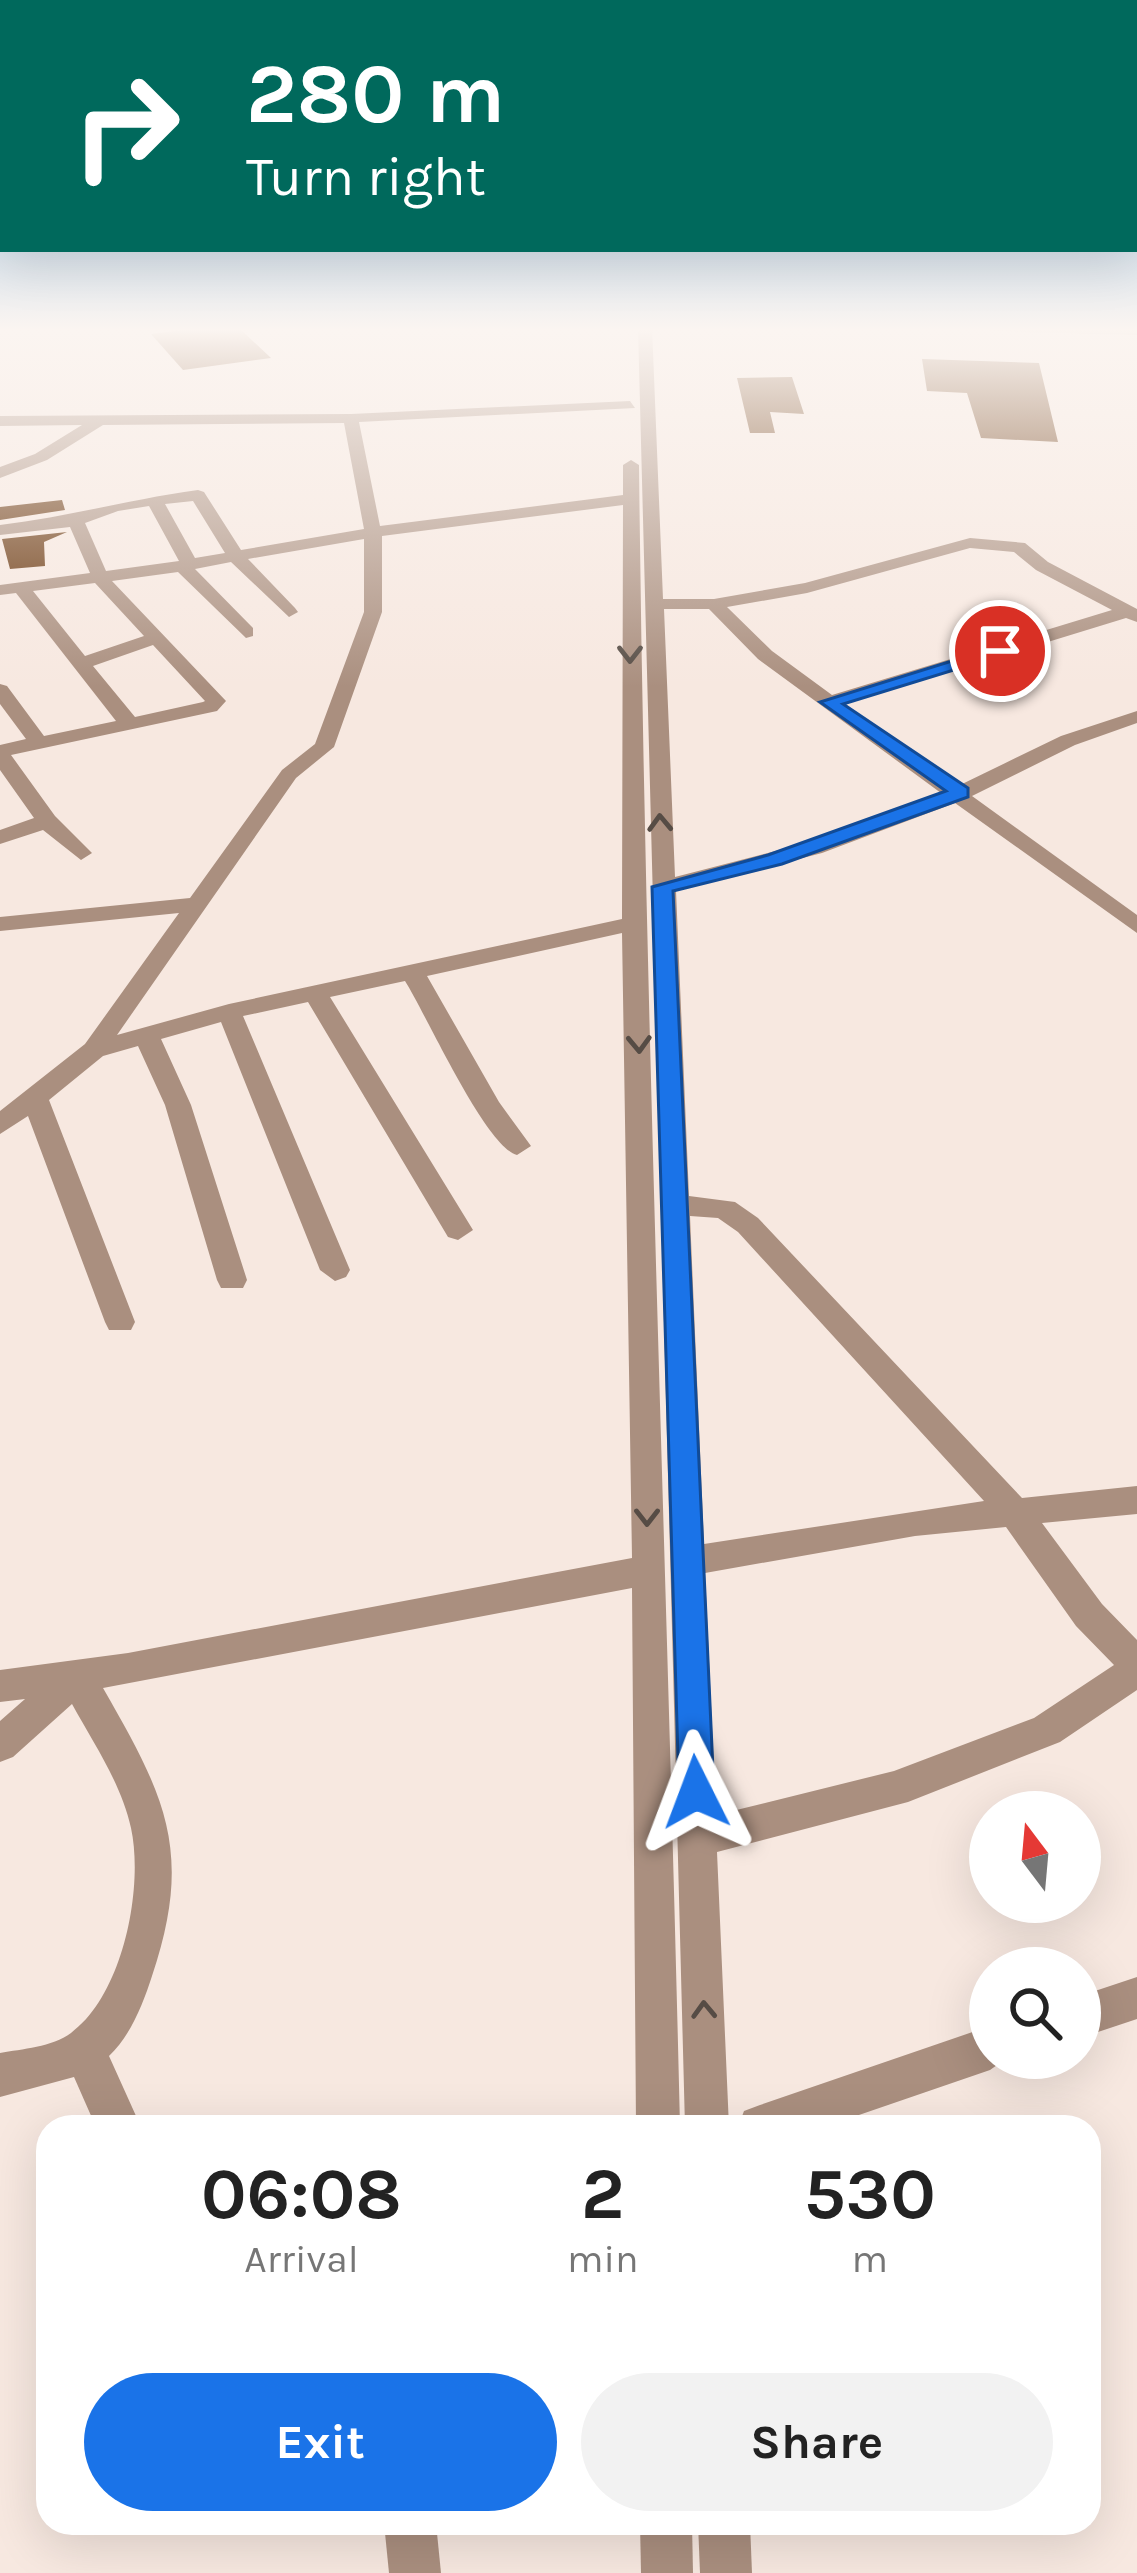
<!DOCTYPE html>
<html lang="en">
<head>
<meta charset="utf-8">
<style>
  body { margin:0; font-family:Karla,sans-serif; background:#f2f2f2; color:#222; height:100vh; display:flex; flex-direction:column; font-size:45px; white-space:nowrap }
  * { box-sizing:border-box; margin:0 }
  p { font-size:39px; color:#767676 }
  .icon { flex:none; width:66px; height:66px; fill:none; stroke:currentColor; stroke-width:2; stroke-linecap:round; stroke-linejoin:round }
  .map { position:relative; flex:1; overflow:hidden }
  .drawer { position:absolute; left:36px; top:2115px; width:1065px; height:420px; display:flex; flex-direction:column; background:#fff; border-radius:36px; box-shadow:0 12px 48px #0002 }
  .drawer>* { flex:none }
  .top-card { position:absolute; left:0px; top:0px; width:1137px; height:252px; box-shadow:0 12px 48px #0002; background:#00695c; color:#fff; overflow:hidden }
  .needle { width:78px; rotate:344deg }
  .buttons { position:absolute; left:969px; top:1791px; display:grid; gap:24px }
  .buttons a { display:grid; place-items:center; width:132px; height:132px; border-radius:50%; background:#fff; box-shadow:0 12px 48px #0002; font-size:60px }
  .pin { position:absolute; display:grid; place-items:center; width:102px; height:102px; color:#fff; margin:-51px; border:6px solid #fff; border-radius:50%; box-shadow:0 3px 12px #0007 }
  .me { position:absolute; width:132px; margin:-66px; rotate:357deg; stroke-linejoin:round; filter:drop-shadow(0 0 9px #0008) }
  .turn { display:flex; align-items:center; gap:42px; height:252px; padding:0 48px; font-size:54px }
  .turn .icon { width:156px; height:156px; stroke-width:2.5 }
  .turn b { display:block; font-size:84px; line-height:102px }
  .eta { display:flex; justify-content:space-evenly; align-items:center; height:204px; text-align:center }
  .eta b { font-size:72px; font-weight:700; line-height:84px }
  .button { display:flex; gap:24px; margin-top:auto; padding:24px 48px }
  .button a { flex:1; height:138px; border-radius:72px; background:#1a73e8; color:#fff; font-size:48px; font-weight:700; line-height:138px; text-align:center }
  .button a+a { background:#f2f2f2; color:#222 }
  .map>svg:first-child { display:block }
  .building { fill:#632f05 }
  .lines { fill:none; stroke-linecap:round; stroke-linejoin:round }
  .minor { fill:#aa8f7f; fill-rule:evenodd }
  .oneway { stroke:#564c45 }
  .route { fill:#1a73e8; stroke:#114b97; stroke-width:3 }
</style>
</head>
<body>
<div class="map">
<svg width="1137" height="2573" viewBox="0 0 1137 2573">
  <rect width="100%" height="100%" fill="#f7e8e0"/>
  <g class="building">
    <path d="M208,327h30l33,31 -88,12 -32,-36z"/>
    <path d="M922,359l117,4 19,79 -77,-4 -14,-45 -40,-2z"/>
    <path d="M792,377l12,37 -34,-2 5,21h-25l-13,-55z"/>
    <path d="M62,500l3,10 -65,10v-13z"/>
    <path d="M67,532l-23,10 1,24 -35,3 -8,-30z"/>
  </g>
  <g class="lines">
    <g class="minor">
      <path d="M638,327h14l11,272h51l91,-16 165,-45 55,5 23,19 89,47v13l-11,-4 -281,86 113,82 103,-50 76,-25v12l-62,22 -103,51 165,119v18l-182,-130 -133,50 -146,38 13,305 46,6 23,16 264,280 115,-12v28l-95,9 60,81 35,36v50l-77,52 -152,60 -191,50 12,275h-44zM970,548l44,4 22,18 76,40 -280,85 -60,-44 -45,-44 80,-14zM664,609h45l49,50 183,134 -135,50 -131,34zM690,1216l28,2 20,14 246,269 -280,43zM1006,1527l70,99 38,39 -80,53 -140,53 -178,44 -11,-242 210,-37z"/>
      <path d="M986,327h151v8l-144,-4z"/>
      <path d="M630,401l5,7 -276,14 21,104 243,-31v-30l8,-5 8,5c6,554 28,1107 41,1662h-44l-4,-539 -529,100c62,108 91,163 49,288 -9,28 -21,59 -43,80l32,71h-45l-22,-50 -74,20v-44c22,-4 52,-6 71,-20 52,-38 73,-145 60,-205 -10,-45 -37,-84 -59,-124l-59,53 -13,5v-41l25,-22 -25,3v-32l128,-17 504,-95 -10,-625 -195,43 72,126 32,44 -14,9c-32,-9 -91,-141 -112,-174l-75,16 143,233 -15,10 -10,-3 -140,-235 -65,14 107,254 -4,7 -11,4 -15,-11 -99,-248 -60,17 30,66 56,175 -4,8h-22l-4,-8 -52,-175 -27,-59 -35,10 -54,44 86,222 -4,8h-22l-4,-8 -77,-206 -28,18v-23l85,-67 94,-131 -179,18v-14l190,-19 92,-128 33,-26 49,-132v-73l-116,20 47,49 3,4 -9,5 -58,-55 -36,7 58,59v8l-7,2 -68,-66 -66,9 114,120 -9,10 -206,44 44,61 37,37 -11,7 -38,-30 -43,14v-14l34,-12 -34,-48v-25l26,-6 -26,-35v-20l7,2 37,50 72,-15 -100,-128 -16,2v-10l90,-12 -20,-46 -70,8v-10c68,-8 131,-26 198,-35l6,2 37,58 123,-21 -20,-106 -241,2 -56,35 -47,18v-11l35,-13 47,-29 -82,1v-10l351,-2zM193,501l32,52 -30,5 -30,-54zM623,505l-1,414 -393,85 -112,31 179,-257 38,-31 48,-135v-76zM149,506l30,55 -73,10 -21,-48 33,-12zM95,583l49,53 -59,20 -52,-65zM153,645l52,56 -2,1 -68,15 -42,-51z"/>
      <path d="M1137,1977v42l-57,19v-42z"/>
      <path d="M990,2026v32h17l-17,12 -166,57h-86l6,-16 16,-6z"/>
      <path d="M384,2523h52l5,50h-52z"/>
      <path d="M640,2523h52l1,50h-52z"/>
      <path d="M698,2523h52l2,50h-52z"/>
    </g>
  </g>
  <defs><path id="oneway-chevron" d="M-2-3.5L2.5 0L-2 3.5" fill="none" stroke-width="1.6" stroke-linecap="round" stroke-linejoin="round" transform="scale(3)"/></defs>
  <g class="oneway">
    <use href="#oneway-chevron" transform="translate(630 654) rotate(90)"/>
    <use href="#oneway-chevron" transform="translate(660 823) rotate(-92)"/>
    <use href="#oneway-chevron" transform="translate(639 1044) rotate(88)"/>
    <use href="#oneway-chevron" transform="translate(647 1517) rotate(90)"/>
    <use href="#oneway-chevron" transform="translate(704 2010) rotate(-92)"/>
  </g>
  <linearGradient id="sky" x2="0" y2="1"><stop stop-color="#79b4e4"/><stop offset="0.48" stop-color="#fbf5f1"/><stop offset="1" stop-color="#fbf5f1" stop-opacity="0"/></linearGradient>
  <rect width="1137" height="687" fill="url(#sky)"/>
  <path class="route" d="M1000,646l6,8 -163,50 125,84v9l-186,67 -109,27 41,901 -5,12 -13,5 -12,-5 -5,-12 -27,-905 116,-32 178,-64 -126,-89z"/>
</svg>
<div class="buttons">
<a><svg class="needle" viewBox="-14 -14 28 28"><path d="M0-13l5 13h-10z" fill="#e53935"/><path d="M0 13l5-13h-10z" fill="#767676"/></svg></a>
<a><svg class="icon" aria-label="search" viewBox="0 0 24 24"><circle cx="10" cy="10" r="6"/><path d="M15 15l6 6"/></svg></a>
</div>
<div class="pin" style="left:1000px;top:651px;background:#d93025"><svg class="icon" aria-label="arrive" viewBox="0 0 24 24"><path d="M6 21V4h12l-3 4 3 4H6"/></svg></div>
<svg class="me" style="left:696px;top:1792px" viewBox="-20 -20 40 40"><path d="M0-17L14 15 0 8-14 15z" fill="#1a73e8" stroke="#fff" stroke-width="4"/></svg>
<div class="top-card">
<div class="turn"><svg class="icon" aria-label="right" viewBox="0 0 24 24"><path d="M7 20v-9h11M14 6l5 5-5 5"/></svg><div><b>280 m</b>Turn right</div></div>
</div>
<section class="drawer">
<div class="eta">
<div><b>06:08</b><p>Arrival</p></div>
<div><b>2</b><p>min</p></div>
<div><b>530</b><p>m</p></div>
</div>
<div class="button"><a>Exit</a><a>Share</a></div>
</section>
</div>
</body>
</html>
